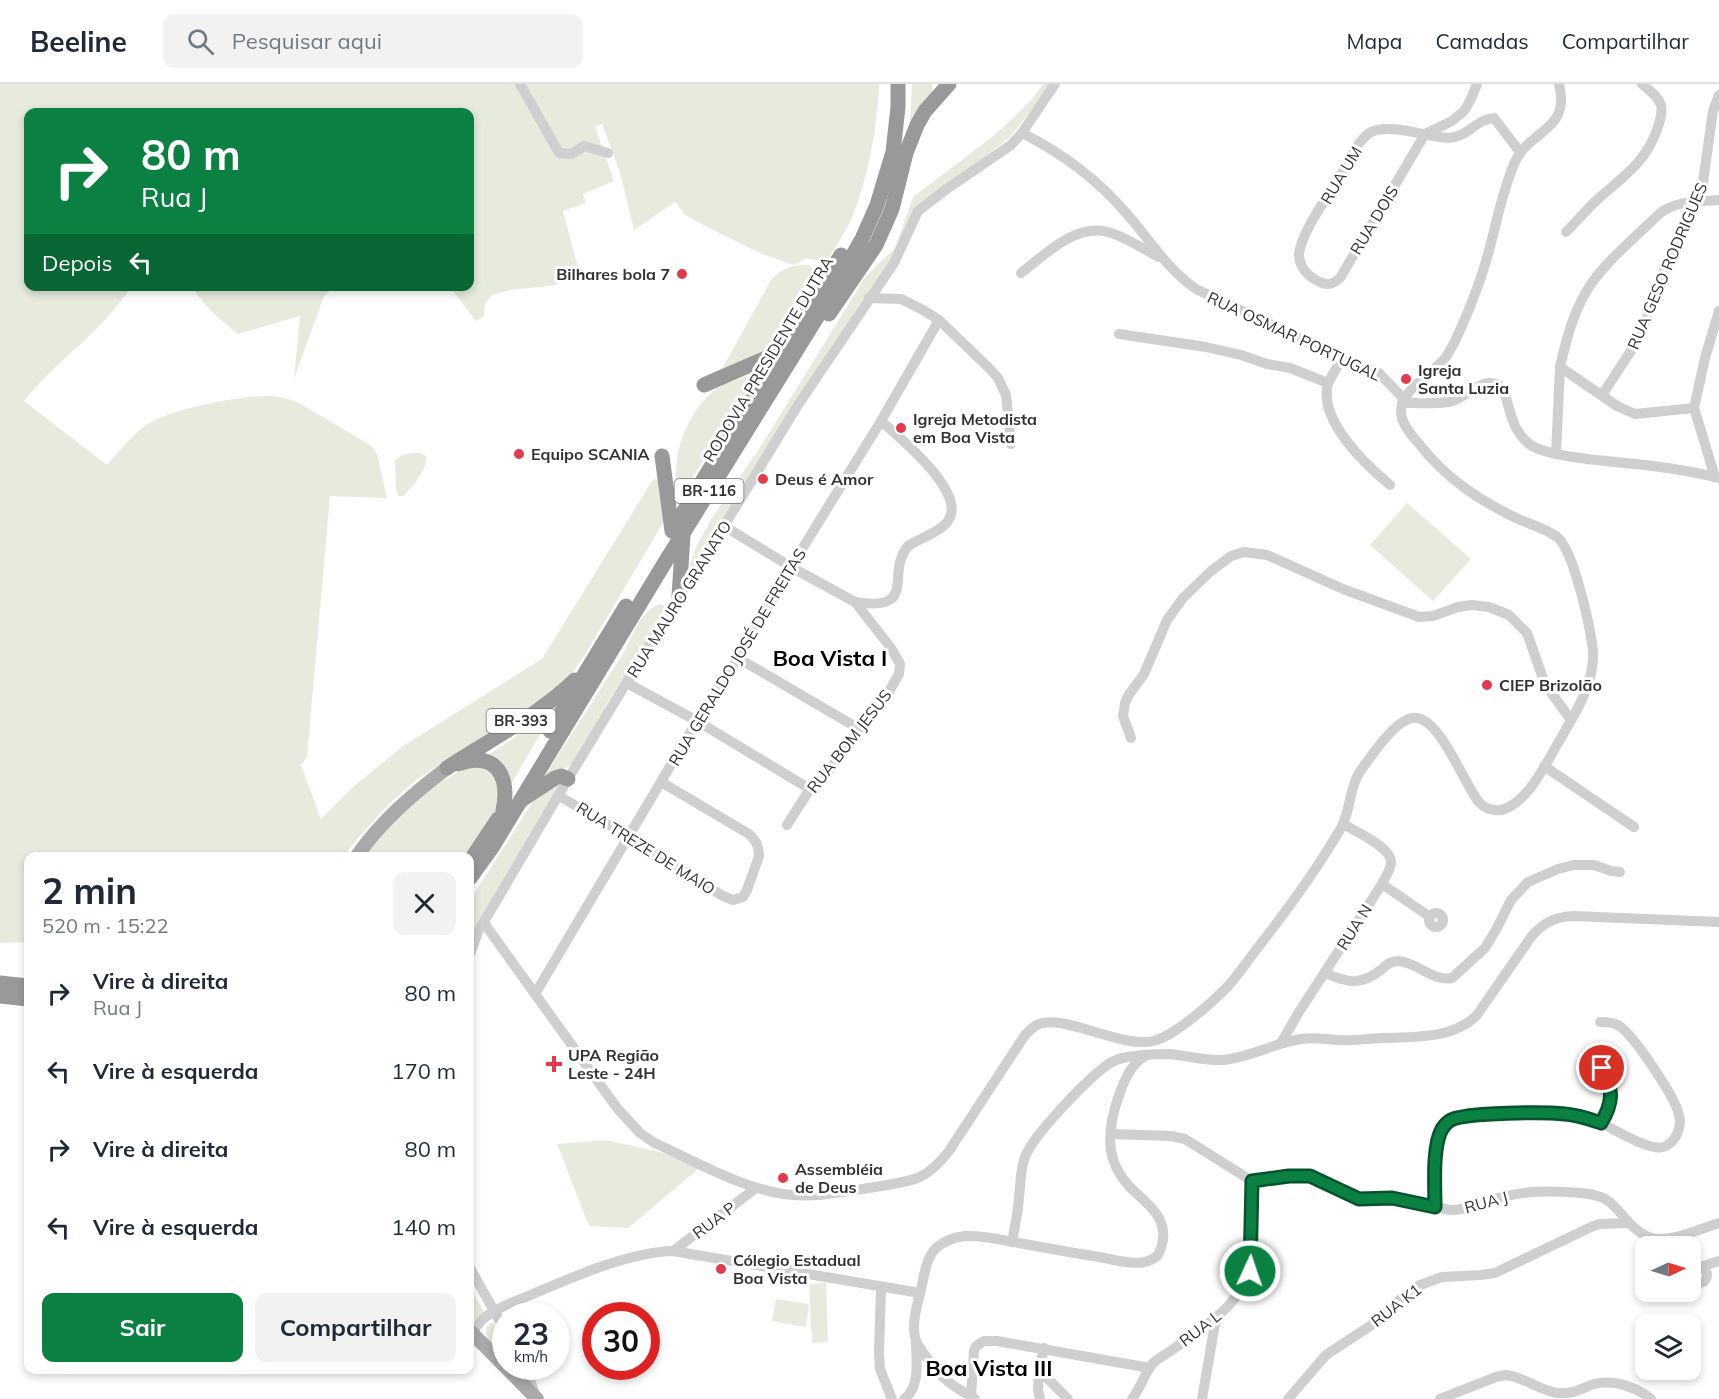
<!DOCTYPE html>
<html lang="pt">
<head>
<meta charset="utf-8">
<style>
  body { margin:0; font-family:Mulish,sans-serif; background:#f2f2f3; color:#1f2937; height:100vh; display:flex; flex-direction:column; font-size:22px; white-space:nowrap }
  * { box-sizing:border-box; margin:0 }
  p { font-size:20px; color:#747a83 }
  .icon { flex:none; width:33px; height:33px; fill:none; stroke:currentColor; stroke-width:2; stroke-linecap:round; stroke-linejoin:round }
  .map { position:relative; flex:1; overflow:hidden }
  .drawer { position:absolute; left:24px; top:768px; width:450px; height:522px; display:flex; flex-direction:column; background:#fff; border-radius:12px; box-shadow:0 3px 9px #0003 }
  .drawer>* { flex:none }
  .top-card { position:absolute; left:24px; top:24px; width:450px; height:183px; border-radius:12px; box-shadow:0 3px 9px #0003; background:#0b8043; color:#fff; overflow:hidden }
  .needle { width:39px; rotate:86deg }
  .controls { position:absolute; left:1635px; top:1152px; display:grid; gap:12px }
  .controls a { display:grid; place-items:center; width:66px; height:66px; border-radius:12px; background:#fff; box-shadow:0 3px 9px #0003; font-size:30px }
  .speed { position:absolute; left:492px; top:1218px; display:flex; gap:12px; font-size:30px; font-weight:700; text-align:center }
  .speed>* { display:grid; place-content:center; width:78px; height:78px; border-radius:50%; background:#fff; box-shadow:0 3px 9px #0003; line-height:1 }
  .speed small { font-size:15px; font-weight:400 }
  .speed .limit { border:9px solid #d22; background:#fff; color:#111 }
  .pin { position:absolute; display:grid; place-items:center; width:51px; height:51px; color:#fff; margin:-26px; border:3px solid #fff; border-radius:50%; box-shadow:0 2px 6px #0007 }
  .me { position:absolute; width:66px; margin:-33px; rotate:3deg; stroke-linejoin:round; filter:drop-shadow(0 0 4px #0008) }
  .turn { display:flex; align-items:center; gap:21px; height:126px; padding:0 18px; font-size:27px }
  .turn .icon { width:78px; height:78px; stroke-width:2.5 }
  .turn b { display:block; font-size:42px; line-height:51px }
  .then { display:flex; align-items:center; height:57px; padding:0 18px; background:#0003; gap:12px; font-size:22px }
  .round { display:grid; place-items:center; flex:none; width:63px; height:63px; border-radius:12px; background:#f2f2f3 }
  .head { display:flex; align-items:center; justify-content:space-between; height:102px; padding:0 18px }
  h1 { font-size:36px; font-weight:700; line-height:45px }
  .cta { display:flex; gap:12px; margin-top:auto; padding:12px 18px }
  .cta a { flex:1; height:69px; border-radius:12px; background:#0b8043; color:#fff; font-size:24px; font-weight:700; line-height:69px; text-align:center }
  .cta a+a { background:#f2f2f3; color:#1f2937 }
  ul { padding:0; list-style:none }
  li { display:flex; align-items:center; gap:18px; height:78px; padding:0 18px }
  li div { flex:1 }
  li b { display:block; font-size:22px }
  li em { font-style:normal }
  header { display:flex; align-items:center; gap:36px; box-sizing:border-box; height:84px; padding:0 30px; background:#fff; border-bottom:2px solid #e0e1e3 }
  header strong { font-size:28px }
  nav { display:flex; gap:33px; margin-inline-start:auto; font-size:21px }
  .search { width:420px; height:54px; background:#f2f2f3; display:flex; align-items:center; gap:15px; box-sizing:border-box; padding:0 21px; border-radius:12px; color:#747a83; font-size:22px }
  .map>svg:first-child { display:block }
  .green { fill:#e6ebde }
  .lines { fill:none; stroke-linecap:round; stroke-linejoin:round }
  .minor { stroke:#cfcfcf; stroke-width:10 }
  .major { stroke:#aaa; stroke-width:14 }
  .highway { stroke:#999; stroke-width:15 }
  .route-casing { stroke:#07532c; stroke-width:15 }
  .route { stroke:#0b8043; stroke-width:10 }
  .poi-dot { fill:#e4394d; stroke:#fff; stroke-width:2 }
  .labels { text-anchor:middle; stroke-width:6; stroke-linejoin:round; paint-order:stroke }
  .shield { fill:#fff; stroke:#707070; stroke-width:1.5 }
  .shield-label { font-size:15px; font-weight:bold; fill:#323232 }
  .street-label { font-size:16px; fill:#323232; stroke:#fff }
  .poi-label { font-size:16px; font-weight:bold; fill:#323232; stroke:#fff; text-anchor:start }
  .district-label { font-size:22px; font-weight:bold; fill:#000; stroke:#fff }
</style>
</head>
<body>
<header>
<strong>Beeline</strong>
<div class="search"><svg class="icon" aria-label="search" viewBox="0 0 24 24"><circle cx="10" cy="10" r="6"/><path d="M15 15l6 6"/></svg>Pesquisar aqui</div>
<nav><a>Mapa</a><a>Camadas</a><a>Compartilhar</a></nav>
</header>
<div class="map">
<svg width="1719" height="1315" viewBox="0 0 1719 1315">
  <rect width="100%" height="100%" fill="#fff"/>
  <g class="green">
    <path d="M0,0h879v4c-3,43 -10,86 -26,127 -7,17 -18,32 -27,48l-19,-5 -13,7 -32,-11 -49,-24 -28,-15 -10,-13 -41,28 -14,-57 -18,-49 -7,3 19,54 -31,13 3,9 -23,8 17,64 -12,5 -14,5 -12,2 -32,3 -18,5 -7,9 -1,12 -8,5 -26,-34 20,-1v-174h-442v174l103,1c-28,44 -74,73 -107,114l83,64c12,-13 24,-29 39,-40 22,-15 95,-30 122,-29 11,0 21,3 31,7l73,43 5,8 10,44 -57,-2 -23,261 -6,8 20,54 31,-31 51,-42 139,-87 110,-178 3,-2 4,1 6,38 -2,5 -79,133 -21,30 -146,93 -28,25 -32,35 -13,17h-316v86l-28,1z"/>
    <path d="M912,0h20v10l-22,31z"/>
    <path d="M1043,0h9l-43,54 -90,69 -19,42 -37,50 -110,171 -65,106 2,-12 8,-21 14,-25 49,-72 105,-170 29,-28 18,-51 79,-60 21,-19 20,-20z"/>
    <path d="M805,181h5l4,5v13l-10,19 -26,39 -10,8 -47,22 50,-91c10,-11 20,-15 34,-15z"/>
    <path d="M192,203h142l-10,9 -30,83 6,-63 -62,18c-21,-17 -31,-25 -46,-47z"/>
    <path d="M761,287l-84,131c-1,-14 -2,-29 0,-42 3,-25 19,-58 41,-72 13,-7 29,-12 43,-17z"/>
    <path d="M421,369l5,3c2,13 -14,31 -23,40h-5l-2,-8 -1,-27c6,-8 16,-8 26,-8z"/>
    <path d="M1407,419l64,56 -38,42 -63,-56z"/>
    <path d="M660,520l5,2 1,6 -61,95 -2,10 -31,47 -33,21 87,-136c5,-13 18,-42 34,-45z"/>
    <path d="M553,628l-43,74 -25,-29z"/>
    <path d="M471,681l22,4 9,34 -37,53h-101l28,-35 45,-37z"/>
    <path d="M560,699l-87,148 -3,8v-39l64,-100z"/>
    <path d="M606,1056l58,13 39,12 -75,63 -39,-2 -32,-82z"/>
    <path d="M826,1199l2,59 -16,1 -3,-59z"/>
    <path d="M470,1203l14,25 -7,8 -7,-1z"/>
    <path d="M776,1215l33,5 -3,23 -34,-6z"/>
    <path d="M492,1239c15,7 13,23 13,37 -9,-10 -23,-19 -18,-34z"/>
  </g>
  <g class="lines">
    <g class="minor">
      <path d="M520,0l39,69 13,1 12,-8 24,7"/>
      <path d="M1477,0l-7,17 -6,10 -12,10 -27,13 -85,144c-7,6 -12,8 -20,4 -12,-5 -21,-15 -21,-28 2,-22 31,-61 43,-81 6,-10 11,-23 19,-32 3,-3 6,-7 10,-9 19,-9 56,5 77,6 19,0 28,-19 46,-20l26,34"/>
      <path d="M1022,49c40,20 76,47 105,81 23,26 40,55 69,75l91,43 54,28 38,13 25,26"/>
      <path d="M1566,148c11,-11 21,-23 33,-34 25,-22 48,-37 59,-71 2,-7 5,-15 3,-22 -3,-9 -12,-15 -19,-21"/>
      <path d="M1021,189c24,-18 54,-50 87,-41 18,5 35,17 51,25"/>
      <path d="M869,214l32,1 22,11 16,10 51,49 8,9 8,17 5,49"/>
      <path d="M1119,250l87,13 35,8 26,9 23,4 38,15 13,-23"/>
      <path d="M1328,299c-10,37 37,81 62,102"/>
      <path d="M1602,311l38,-58 21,-60 42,-95 10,-71 6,-16"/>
      <path d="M1402,319c15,0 32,1 47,-1 18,-3 36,-31 54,-13 8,20 7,38 25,54 16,15 92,19 117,22 25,3 50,7 74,13"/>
      <path d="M1694,324l-59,6 -18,-8 -57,-39c6,-26 12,-51 26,-75 15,-27 51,-56 73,-78 17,-14 39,-12 60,-14"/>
      <path d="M1556,370l4,-87"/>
      <path d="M1715,393l-21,-69 11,-50 14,-47"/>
      <path d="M724,442l67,41 64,35 36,46 9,16 -1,10 -12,21 -61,79 -16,15 -23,36"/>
      <path d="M855,518c64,10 30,-28 53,-56 12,-8 31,-13 40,-25 20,-28 -48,-83 -67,-100"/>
      <path d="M738,574l123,72"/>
      <path d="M627,599l70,38 113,68"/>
      <path d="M1131,654l-8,-22 2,-13 3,-7 16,-22 23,-54 16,-22 28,-27 20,-15 13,-4 23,3 76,34 76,28 14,-1 25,-9 14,-2 17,2 20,8 18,18 18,51 26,36"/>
      <path d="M1544,682l90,61"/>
      <path d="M559,712l69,40 95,60 10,4 10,-3 4,-7 12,-34c0,-10 -3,-15 -10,-22l-88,-52"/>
      <path d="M1382,800l48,33"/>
      <circle cx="1436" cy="836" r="7"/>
      <path d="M484,839l133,185 23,25 13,9c41,19 95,50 140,53 27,2 55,-4 82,-8 36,-6 50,-5 74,-36l76,-116c4,-3 7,-8 12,-10 24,-13 84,24 116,16 22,-5 61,-40 77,-57 10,-12 19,-25 29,-38 29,-37 58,-77 82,-118 8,-14 8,-31 14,-46 2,-7 7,-14 12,-20 9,-13 29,-41 45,-44 27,-5 52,67 67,84 6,7 13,9 22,8 27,-6 46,-49 60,-72 12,-21 24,-40 30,-64 1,-8 3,-16 2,-24 -3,-23 -19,-100 -36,-113 -12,-9 -29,-13 -43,-20 -37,-18 -68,-39 -94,-72 -8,-9 -19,-21 -19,-34 0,-21 33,-39 45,-54 9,-13 15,-29 21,-43 7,-17 14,-35 19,-53 10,-33 15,-68 29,-99 15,-33 56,-31 44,-78"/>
      <path d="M470,870l8,-22 90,-153 111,-183 45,-70 74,-121 96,-142 24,-52 30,-23 63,-43 11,-12 33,-49"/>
      <path d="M1325,889c23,10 36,13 57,-4 5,-5 9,-8 16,-8 19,1 35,21 54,17l33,-30 12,-20 14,-28 17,-18 30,-13 16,-4h20l17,6 9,1"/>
      <path d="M535,910l162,-273 41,-63 53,-91 90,-146 58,-101"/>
      <path d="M1281,959l18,-31 83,-128c3,-7 9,-14 9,-22 0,-15 -36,-31 -48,-38"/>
      <path d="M1593,978c14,8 20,28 17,43 -2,7 -6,12 -9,18"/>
      <path d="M1111,1050l60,2 14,3 67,42 37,-5h21l49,23h42l49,11c21,0 37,-10 57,-14 23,-6 51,-5 74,-3 9,1 18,2 26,7 17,12 26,36 50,39 20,1 43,-10 62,-16"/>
      <path d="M1435,1123c0,-20 -3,-66 9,-81 4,-5 9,-7 15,-9 17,-4 37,-3 55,-3 16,-1 33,-2 50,0 12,1 24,4 35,8 14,6 53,32 67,24 11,-6 16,-20 13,-31 -4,-18 -45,-80 -61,-90 -6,-3 -12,-3 -18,-3"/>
      <path d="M1012,1158c3,-15 6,-30 7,-45 2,-14 1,-27 6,-40 9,-23 64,-80 85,-94 5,-3 11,-5 17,-6 13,-2 27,-3 41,-3 18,1 36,7 54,6 27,-2 52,-17 79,-21 12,-2 24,0 36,1 15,1 30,-1 45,-2 31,-1 72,1 95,-23l54,-78c12,-14 23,-20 42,-21l146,6"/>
      <path d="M673,1167l83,-63"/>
      <circle cx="1699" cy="1191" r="8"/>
      <path d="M470,1184l36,64"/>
      <path d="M1697,1184l22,-7"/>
      <path d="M881,1203l-2,66 1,16 12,30"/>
      <path d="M472,1249c5,-8 11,-15 19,-20 12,-8 28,-13 42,-19 40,-17 96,-42 140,-43l247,42"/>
      <path d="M1044,1264l-5,22 29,29"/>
      <path d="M525,1282l11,31"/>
      <path d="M1039,1286l-1,20 2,9"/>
      <path d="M971,1313l3,-46 2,-5 8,-5h13l153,27"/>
      <path d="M904,1315c17,-12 12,-39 12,-58"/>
      <path d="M975,1315c-22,-13 -33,-19 -48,-41 -3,-5 -7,-10 -10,-15 -7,-15 0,-38 4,-53 3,-14 5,-32 15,-42 8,-7 19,-11 29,-12 18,-1 37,4 54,7 27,5 54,10 81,14 16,3 43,12 57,-1 4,-5 5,-10 6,-17 3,-25 -20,-38 -35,-54 -6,-7 -11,-15 -14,-23 -8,-21 -2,-47 5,-67 6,-16 12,-32 28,-40"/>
      <path d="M1132,1315c9,-11 13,-27 21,-36 6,-5 13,-9 19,-13 31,-23 74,-47 79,-88l1,-81"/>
      <path d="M1202,1315l14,-81"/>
      <path d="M1288,1315l38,-44 44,-29 36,-32 14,-9 22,-8 39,-2 14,-2 96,-46 8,-3 28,-1"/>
      <path d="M1440,1315l56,-22 10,-2c18,2 34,16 52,18 14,2 24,-5 36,-9 20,-5 42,3 57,15"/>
    </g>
    <g class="major">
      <path d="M357,772c24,-35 56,-62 90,-88"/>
      <path d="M470,1247l67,68"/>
    </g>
    <g class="highway">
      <path d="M829,230l47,-69 16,-36 14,-56 11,-28 8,-14 24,-27"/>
      <path d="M704,301l78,-34"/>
      <path d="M662,372l10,75"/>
      <path d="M679,435l162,-264"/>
      <path d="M679,512l4,-60"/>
      <path d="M550,647l76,-125"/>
      <path d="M458,680c39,-14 52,13 45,47"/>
      <path d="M447,684c42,-28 91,-52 128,-88"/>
      <path d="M523,715l32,-21 6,-2 7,3"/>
      <path d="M470,777l28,-42"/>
      <path d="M470,794l23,-32 171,-282 155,-250 43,-75 15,-34 16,-53 5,-45v-23"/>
      <path d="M0,899l28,3"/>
      <path d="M0,912l28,3"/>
    </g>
  </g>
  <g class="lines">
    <g class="route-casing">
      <path id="route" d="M1250,1187l2,-90 37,-5h21l49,23 33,-1 43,9c0,-20 -3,-61 7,-78 2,-3 5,-7 9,-9 16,-8 95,-8 114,-6 13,1 24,5 36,9 12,-20 13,-33 1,-55"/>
    </g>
    <use href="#route" class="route"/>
  </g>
  <g class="poi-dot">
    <circle cx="682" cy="190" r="6"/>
    <circle cx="1406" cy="295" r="6"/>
    <circle cx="901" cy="344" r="6"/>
    <circle cx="519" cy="370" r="6"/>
    <circle cx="763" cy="395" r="6"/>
    <circle cx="1487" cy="601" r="6"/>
    <path d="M551 971h6v6h6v6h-6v6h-6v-6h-6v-6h6z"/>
    <circle cx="783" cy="1094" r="6"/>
    <circle cx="721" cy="1185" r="6"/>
  </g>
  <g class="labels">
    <g class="shield">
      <rect x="674.5" y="395" width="69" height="24" rx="4.5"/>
      <rect x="486.5" y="625" width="69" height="24" rx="4.5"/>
    </g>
    <g class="shield-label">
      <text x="709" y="412">BR-116</text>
      <text x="521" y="642">BR-393</text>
    </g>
    <g class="street-label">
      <text transform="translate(1341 91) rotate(-59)" y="6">RUA UM</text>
      <text transform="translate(1374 136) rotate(-59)" y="6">RUA DOIS</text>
      <text transform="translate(1667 182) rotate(-67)" y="6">RUA GESO RODRIGUES</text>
      <text transform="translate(1294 252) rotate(25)" y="6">RUA OSMAR PORTUGAL</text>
      <text transform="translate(768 275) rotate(-59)" y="6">RODOVIA PRESIDENTE DUTRA</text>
      <text transform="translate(679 515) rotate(-58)" y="6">RUA MAURO GRANATO</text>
      <text transform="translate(737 573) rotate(-59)" y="6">RUA GERALDO JOSÉ DE FREITAS</text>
      <text transform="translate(849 657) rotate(-52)" y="6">RUA BOM JESUS</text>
      <text transform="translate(646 764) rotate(32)" y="6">RUA TREZE DE MAIO</text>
      <text transform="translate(1354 843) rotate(-58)" y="6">RUA N</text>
      <text transform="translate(1486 1118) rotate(-15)" y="6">RUA J</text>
      <text transform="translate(714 1136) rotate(-37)" y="6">RUA P</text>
      <text transform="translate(1396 1221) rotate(-38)" y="6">RUA K1</text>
      <text transform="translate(1200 1244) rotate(-38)" y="6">RUA L</text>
    </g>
    <g class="poi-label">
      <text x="670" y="196" text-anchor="end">Bilhares bola 7</text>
      <text x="1418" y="292">Igreja<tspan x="1418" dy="18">Santa Luzia</tspan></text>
      <text x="913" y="341">Igreja Metodista<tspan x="913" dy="18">em Boa Vista</tspan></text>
      <text x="531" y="376">Equipo SCANIA</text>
      <text x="775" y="401">Deus é Amor</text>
      <text x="1499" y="607">CIEP Brizolão</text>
      <text x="568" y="977">UPA Região<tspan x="568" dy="18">Leste - 24H</tspan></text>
      <text x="795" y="1091">Assembléia<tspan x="795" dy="18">de Deus</tspan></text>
      <text x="733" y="1182">Cólegio Estadual<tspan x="733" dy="18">Boa Vista</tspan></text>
    </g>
    <g class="district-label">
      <text x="830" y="582">Boa Vista I</text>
      <text x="989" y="1292">Boa Vista III</text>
    </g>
  </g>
</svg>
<div class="controls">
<a><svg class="needle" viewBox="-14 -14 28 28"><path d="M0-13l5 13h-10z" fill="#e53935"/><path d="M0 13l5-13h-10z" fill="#747a83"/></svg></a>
<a><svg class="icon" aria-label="layers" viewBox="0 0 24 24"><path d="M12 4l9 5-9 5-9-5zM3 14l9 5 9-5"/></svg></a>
</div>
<div class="speed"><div>23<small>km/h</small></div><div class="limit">30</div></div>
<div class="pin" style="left:1602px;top:984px;background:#d93025"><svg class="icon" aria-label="arrive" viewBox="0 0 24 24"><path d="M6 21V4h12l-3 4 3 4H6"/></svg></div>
<svg class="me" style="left:1250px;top:1187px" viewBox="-20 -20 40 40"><circle r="17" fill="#0b8043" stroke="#fff" stroke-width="3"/><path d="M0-11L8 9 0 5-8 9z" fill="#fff"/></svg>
<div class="top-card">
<div class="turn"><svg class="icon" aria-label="right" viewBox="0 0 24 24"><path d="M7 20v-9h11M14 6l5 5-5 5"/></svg><div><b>80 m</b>Rua J</div></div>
<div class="then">Depois<svg class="icon" aria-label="left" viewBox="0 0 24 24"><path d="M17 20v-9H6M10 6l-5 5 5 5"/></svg></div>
</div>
<section class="drawer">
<div class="head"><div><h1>2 min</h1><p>520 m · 15:22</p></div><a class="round"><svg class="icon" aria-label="close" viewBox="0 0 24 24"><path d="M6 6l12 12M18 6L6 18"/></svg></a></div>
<ul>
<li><svg class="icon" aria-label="right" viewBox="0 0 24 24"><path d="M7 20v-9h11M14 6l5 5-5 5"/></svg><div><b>Vire à direita</b><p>Rua J</p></div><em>80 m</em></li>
<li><svg class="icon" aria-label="left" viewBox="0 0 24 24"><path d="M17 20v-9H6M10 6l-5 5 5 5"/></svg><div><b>Vire à esquerda</b></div><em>170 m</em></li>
<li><svg class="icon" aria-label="right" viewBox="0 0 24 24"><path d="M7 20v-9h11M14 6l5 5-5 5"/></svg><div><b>Vire à direita</b></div><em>80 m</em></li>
<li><svg class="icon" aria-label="left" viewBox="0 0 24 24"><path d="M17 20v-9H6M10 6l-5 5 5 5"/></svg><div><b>Vire à esquerda</b></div><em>140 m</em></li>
</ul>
<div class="cta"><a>Sair</a><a>Compartilhar</a></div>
</section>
</div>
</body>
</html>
